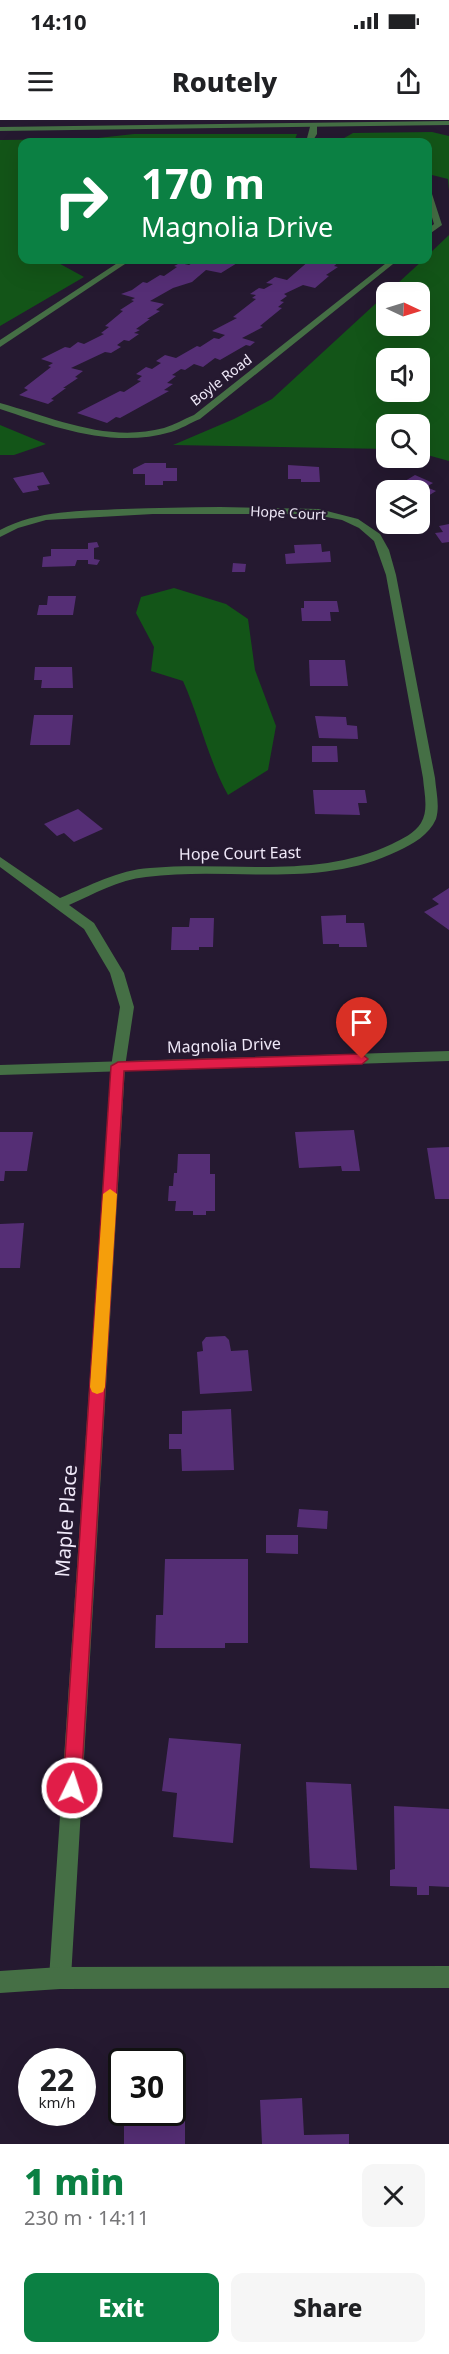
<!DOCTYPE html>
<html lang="en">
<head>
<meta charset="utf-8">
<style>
  body { margin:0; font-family:"Noto Sans",sans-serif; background:#f6f6f6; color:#202124; height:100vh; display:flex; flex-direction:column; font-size:22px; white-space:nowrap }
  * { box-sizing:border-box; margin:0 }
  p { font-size:20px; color:#757577 }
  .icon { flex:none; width:33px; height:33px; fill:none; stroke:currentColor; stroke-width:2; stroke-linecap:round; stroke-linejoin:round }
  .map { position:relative; height:2024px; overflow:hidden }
  .drawer { display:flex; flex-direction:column; background:#fff; flex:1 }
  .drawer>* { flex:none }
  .guide { position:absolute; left:18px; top:18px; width:414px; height:126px; border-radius:12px; box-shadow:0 6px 24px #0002; background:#0b8043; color:#fff; overflow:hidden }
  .needle { width:39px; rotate:94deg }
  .fabs { position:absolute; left:376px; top:162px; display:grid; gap:12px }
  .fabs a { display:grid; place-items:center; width:54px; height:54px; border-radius:12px; background:#fff; box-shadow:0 6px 24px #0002; font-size:30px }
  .speed { position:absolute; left:18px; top:1928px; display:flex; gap:12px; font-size:30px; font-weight:700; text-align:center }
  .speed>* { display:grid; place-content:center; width:78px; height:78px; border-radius:50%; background:#fff; box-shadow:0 6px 24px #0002; line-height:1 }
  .speed small { font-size:15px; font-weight:400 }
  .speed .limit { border:3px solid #111; border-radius:9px; background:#fff; color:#111 }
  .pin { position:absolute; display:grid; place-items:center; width:51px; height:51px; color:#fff; margin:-62px -26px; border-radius:50% 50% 50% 0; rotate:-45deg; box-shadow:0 0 6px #0007 }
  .pin .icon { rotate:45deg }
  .me { position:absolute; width:66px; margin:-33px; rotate:4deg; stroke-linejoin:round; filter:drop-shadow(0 0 4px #0008) }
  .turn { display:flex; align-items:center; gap:21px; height:126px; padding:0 24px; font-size:27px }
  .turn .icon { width:78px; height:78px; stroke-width:2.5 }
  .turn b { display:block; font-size:42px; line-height:51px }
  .round { display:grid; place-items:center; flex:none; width:63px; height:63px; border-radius:12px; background:#f6f6f6 }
  .headline { display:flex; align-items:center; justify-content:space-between; height:102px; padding:0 24px }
  h1 { font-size:36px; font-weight:800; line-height:45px; color:#0b8043 }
  .button { display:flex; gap:12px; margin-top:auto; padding:12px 24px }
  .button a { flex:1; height:69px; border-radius:12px; background:#0b8043; color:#fff; font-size:24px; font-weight:800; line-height:69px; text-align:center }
  .button a+a { background:#f6f6f6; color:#202124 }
  .status { display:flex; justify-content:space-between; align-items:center; height:42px; padding:0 30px; background:#fff; direction:ltr }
  .status svg { height:16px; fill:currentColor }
  header { display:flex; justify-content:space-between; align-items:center; height:78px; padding:0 24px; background:#fff; font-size:27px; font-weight:800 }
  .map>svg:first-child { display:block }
  .green { fill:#135518; fill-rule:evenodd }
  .building { fill:#552e75 }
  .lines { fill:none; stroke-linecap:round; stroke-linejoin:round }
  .minor { fill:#456f45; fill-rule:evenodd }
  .tertiary { fill:#456f45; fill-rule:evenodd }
  .route { fill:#e11d48; stroke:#92132f; stroke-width:1.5 }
  .slow { fill:#f59e0b }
  .labels { text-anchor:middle; stroke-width:4.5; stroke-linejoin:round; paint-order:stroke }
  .far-street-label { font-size:14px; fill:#efe8f8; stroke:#251930 }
  .street-label { font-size:16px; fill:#efe8f8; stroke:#251930 }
  .near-street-label { font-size:20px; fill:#efe8f8; stroke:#251930 }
</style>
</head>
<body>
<div class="status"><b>14:10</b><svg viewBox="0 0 49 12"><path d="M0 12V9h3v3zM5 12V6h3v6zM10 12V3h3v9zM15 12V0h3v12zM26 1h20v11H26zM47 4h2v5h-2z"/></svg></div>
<header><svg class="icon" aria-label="menu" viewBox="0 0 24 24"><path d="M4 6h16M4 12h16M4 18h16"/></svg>Routely<svg class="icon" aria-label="share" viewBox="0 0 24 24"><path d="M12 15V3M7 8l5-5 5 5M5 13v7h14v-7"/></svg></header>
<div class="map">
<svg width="449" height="2024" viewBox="0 0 449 2024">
  <rect width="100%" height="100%" fill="#251930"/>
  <g class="green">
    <path d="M432,12l17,4v54l-1,-11 -20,-5v-32h-91l16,-9z"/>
    <path d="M134,14h163l-3,8h-272v118h31l31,17 -84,49v-186l89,-1z"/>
    <path d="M449,115v226l-29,-8v-29h-33v25l-214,-4 61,-26 38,-20 151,-139h5v-5zM387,172h33v34h-33zM387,238h33v34h-33z"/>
    <path d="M0,305l46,19 -32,11h-14z"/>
    <path d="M174,468l52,16 22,15 7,51 21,56 -8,44 -40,25c-20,-36 -28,-76 -45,-114l-32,-10 3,-24 -18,-34 5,-16z"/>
  </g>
  <g class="building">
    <path d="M197,140h45l-21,13 -15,-3 -14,12 -19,6 -23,13 14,3 -8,6 4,1 -13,8h3l-14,10 4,1 -6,3 5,1 -10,7 -5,-1 -7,5 4,2 -10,6 -6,-1 -34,16 12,3 -8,6 3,1 -15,10h3l-15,11 3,1 -6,4 -29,-9 9,-5 -4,-2 27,-21 -3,-1 5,-3 -12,-4 24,-12 5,1 8,-6 6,2 20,-10 -3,-1 8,-6 -4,-1 18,-15 -3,-1 14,-9 -3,-1 4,-2 -14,-4 11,-4 11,-8 4,1 13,-8 4,1 13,-9 -3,-1 6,-3 9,2z"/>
    <path d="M310,140l30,1 -6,5 4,1 -12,8 3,1 -14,12 -12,-3 -19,9 3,2 -7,5 4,1 -6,5 4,1 -22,18 3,1 -21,11 13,4 -5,4 -4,-1 -26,15 -5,-2 -12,9 -9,-3 -9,6 -4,-1 -9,6 4,1 -9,7 6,1 -9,6 5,1 -49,27 -4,-1 -9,6 -30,-10 43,-22 4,1 17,-11 -4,-1 5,-4 -6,-2 10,-7 6,2 9,-6 -5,-2 9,-6 11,3 21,-12 3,1 14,-9 5,1 6,-4 -13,-4 25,-13 -4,-1 23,-18 -4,-1 4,-3 -6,-1 9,-6 5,1 9,-5 -7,-1 9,-6 12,3z"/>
    <path d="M145,343h21v5h11v13h-14v4h-18v-11h-12v-5z"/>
    <path d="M288,345l31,2 1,15h-19v-3h-13z"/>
    <path d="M43,352l7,12 -13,2 2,4 -16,3 -10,-15z"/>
    <path d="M415,355l18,8 -7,4 10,4 -16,10v-11h-30z"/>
    <path d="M449,404v18l-7,1 -7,-10 8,-1 -4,-6z"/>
    <path d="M97,422l2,5 -5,1v11l6,1 -3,5 -9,-1v-4h-11l-2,6 -33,1 1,-10 8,-1v-7h37v-6z"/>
    <path d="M321,424l1,8 8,-1 1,11 -45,2 -1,-10 10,-1 -1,-8z"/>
    <path d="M233,443l13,1 -1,8h-13z"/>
    <path d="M48,476h28l-3,19h-36l2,-10h8z"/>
    <path d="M304,481h33l2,11h-9l1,9h-29l-1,-13h3z"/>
    <path d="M309,540h36l3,26h-38z"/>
    <path d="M35,547h37l1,21h-32l1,-8h-8z"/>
    <path d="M34,595h39l-3,30h-40z"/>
    <path d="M315,596l31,1 1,8 10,1 1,13 -39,-1z"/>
    <path d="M312,626h25l1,16h-26z"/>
    <path d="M313,670h52l2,13h-9l2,12 -45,-1z"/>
    <path d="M78,689l25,20 -29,13 -10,-9 -7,3 -13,-12z"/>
    <path d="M449,768v42l-25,-18 15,-8 -7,-5z"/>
    <path d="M346,795v8h18l3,24h-28v-3h-16l-2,-28z"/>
    <path d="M190,798h24l-1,29h-14v3h-28l1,-23h17z"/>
    <path d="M354,1010l6,41h-18l-1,-5 -42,2 -4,-36z"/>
    <path d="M0,1012h33l-6,39h-22l-1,10h-4z"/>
    <path d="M449,1027v52h-14l-8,-51z"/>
    <path d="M178,1034h32v20h5v37h-9v4h-13v-4h-18l1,-10h-8l1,-15h4l1,-13h3z"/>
    <path d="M24,1103l-4,45h-20v-44z"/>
    <path d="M225,1216l4,4 2,11 17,-1 4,41 -52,3 -3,-42 6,-1 -1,-9 4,-5z"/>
    <path d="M231,1289l3,61 -52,1 -1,-22h-12v-15h13v-23z"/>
    <path d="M299,1389l29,2 -1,18 -30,-2z"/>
    <path d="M266,1415h32v19l-32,-1z"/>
    <path d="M165,1439h83v84h-23v5h-70l1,-33h7z"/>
    <path d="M169,1618l72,6 -8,99 -60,-6 4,-44 -15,-2z"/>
    <path d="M306,1662l45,2 6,86 -47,-2z"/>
    <path d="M394,1686l55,3v78l-20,-1v9h-12v-8l-27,-1v-16l5,-1z"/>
    <path d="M302,1978l2,37 45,-1v10h-87l-2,-44z"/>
    <path d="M185,1987v37h-61v-32h48v-4z"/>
  </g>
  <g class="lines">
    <g class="minor">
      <path d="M311,3l6,1v10l-5,8h-6z"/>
      <path d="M428,72l4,2 10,31 -14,10v-6l6,-5 -6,-20z"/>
      <path d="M122,140h9l-131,87v-7z"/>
      <path d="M390,140h8l-198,159c-10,4 -19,10 -29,13 -58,17 -117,-5 -171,-23v-6c54,15 107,40 164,25 10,-3 20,-9 30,-13z"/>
      <path d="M220,387l99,2 39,10 22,15 9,16 7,25 39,203c1,13 5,28 1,41 -7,16 -23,25 -38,32 -80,39 -167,15 -252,26 -28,3 -52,17 -77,28l25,18 30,50 10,34 -9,60 -54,911 -3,8 -8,3 -8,-3 -3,-8 62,-911 9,-60 -10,-34 -26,-44 -84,-62v-10l60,41c29,-12 58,-28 90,-30 81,-7 166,12 242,-24 10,-5 23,-11 29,-21 8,-13 3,-31 2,-45l-37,-203 -12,-34 -15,-13 -17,-8 -31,-6h-158l-107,6 -28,8 -18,9v-7c38,-20 81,-19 123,-21 32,-1 65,-2 97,-2z"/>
    </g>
    <g class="tertiary">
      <path d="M449,1v4l-449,6v-4z"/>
      <path d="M449,931v10l-449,14v-10z"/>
      <path d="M449,1846v22l-389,1 -60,4v-22l60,-4z"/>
    </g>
  </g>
  <path class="route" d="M362,934l6,5 -6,5 -238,7 -43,717 -2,6 -7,3 -6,-3 -3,-6 48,-722 7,-4z"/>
  <path class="slow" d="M110,1069l7,5 -12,193 -2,5 -6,2 -5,-2 -2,-5 13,-193z"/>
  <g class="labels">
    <g class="far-street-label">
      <text transform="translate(221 260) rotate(-38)" y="5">Boyle Road</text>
      <text transform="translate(288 393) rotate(3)" y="5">Hope Court</text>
    </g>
    <g class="street-label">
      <text transform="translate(240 733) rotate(-1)" y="6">Hope Court East</text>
      <text transform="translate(224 925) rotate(-2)" y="6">Magnolia Drive</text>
    </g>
    <g class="near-street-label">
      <text transform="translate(66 1401) rotate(-86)" y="7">Maple Place</text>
    </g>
  </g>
</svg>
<div class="fabs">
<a><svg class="needle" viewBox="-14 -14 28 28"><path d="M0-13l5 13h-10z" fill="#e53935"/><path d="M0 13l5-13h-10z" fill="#757577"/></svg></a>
<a><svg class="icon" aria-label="sound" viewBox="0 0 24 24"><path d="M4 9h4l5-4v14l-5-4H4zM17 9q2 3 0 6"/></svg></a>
<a><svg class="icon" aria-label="search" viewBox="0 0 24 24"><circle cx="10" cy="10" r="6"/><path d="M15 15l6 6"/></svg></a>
<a><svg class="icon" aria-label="layers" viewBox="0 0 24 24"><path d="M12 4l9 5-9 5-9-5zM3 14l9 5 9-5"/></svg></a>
</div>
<div class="speed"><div>22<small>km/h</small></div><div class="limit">30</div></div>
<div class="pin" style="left:362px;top:939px;background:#d93025"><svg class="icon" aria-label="arrive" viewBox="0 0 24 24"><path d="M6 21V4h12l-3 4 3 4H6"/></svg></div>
<svg class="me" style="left:72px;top:1668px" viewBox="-20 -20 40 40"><circle r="17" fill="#e11d48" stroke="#fff" stroke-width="3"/><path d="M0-11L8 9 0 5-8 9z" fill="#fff"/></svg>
<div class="guide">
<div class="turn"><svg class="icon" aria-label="right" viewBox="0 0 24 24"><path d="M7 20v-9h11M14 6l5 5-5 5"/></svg><div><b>170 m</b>Magnolia Drive</div></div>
</div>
</div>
<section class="drawer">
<div class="headline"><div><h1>1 min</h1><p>230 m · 14:11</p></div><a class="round"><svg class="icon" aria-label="close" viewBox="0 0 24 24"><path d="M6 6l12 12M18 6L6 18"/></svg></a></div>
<div class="button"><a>Exit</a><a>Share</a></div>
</section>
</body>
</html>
